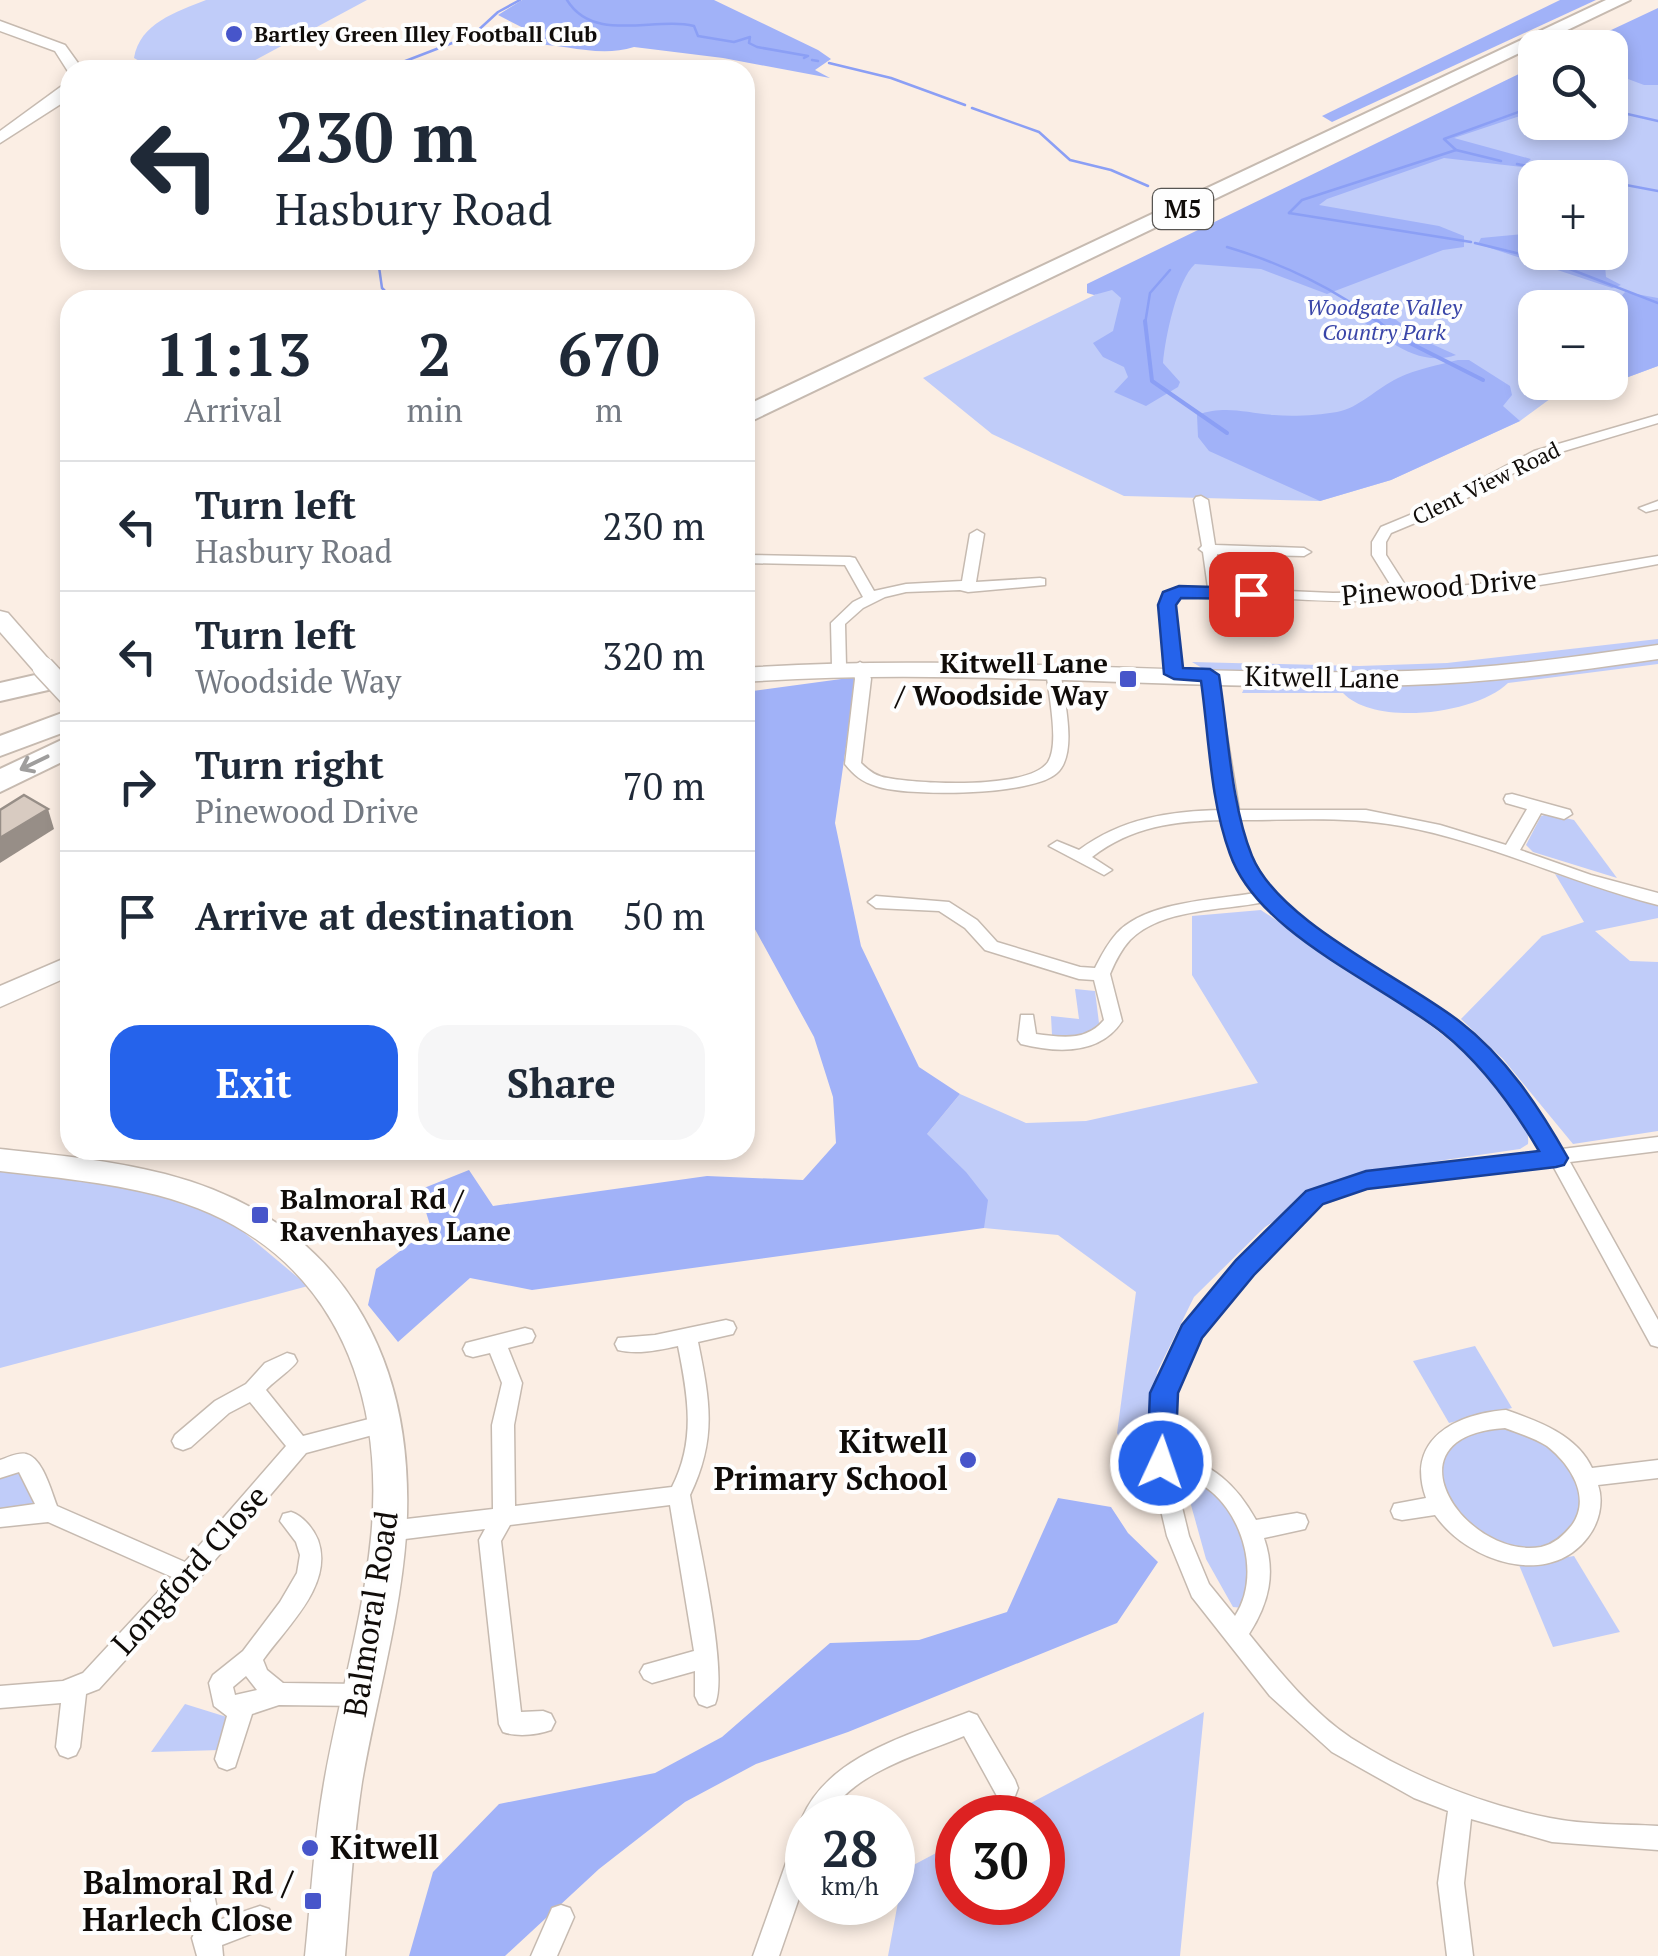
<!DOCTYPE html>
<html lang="en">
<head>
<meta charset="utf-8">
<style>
  body { margin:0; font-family:"PT Serif",serif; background:#f6f6f7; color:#1f2937; height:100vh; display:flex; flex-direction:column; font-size:38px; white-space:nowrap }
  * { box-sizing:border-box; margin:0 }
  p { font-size:32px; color:#747a83 }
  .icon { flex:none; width:55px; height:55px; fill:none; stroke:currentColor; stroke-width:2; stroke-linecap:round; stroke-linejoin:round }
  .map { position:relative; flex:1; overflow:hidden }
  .details { position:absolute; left:60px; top:290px; width:695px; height:870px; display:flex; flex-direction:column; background:#fff; border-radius:30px; box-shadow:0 5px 15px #0003 }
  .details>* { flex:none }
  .top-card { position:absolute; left:60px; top:60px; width:695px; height:210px; border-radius:30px; box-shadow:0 5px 15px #0003; background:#fff; color:#1f2937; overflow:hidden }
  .controls { position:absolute; left:1518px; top:30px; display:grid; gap:20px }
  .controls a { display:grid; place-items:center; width:110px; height:110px; border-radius:20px; background:#fff; box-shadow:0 5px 15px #0003; font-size:50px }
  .speed { position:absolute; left:785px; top:1795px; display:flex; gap:20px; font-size:50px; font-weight:700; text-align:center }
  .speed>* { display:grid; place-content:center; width:130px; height:130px; border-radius:50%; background:#fff; box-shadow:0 5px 15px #0003; line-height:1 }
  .speed small { font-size:25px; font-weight:400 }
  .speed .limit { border:15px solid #d22; background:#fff; color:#111 }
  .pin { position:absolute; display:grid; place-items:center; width:85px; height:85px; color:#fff; margin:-42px; border-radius:20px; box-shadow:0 5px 15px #0006 }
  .me { position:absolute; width:110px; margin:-55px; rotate:3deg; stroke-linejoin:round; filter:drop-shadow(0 0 8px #0008) }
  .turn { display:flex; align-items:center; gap:35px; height:210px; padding:0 50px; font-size:45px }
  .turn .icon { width:130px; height:130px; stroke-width:2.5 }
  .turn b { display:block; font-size:70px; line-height:85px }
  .eta { display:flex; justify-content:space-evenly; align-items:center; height:170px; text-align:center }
  .eta b { font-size:60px; font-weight:700; line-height:70px }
  .button { display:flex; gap:20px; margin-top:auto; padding:20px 50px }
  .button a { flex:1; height:115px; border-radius:30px; background:#2563eb; color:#fff; font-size:40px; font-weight:700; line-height:115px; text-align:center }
  .button a+a { background:#f6f6f7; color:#1f2937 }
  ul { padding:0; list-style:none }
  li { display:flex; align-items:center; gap:30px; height:130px; padding:0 50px; border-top:2px solid #e0e1e3 }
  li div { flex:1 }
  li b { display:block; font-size:38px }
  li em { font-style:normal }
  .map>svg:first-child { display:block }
  .green { fill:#c0ccf9; fill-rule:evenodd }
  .forest { fill:#a1b2f8 }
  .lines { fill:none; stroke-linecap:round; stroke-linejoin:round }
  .stream-far1 { stroke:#8b9ff5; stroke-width:2.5 }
  .stream { stroke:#8b9ff5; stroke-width:4 }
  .street-casing { stroke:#c6bab0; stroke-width:3 }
  .secondary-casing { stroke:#c6bab0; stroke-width:3 }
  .highway-casing { stroke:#c6bab0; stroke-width:4 }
  .street { fill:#fff; fill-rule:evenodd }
  .secondary { fill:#fff; fill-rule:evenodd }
  .highway { fill:#fff; fill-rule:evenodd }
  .secondary-bridge-casing { stroke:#c6bab0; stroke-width:24; stroke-linecap:butt }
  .secondary-bridge { stroke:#fff; stroke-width:21 }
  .shaded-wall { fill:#978e87 }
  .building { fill:#d8cbc1; stroke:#978e87; stroke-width:2.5 }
  .oneway { stroke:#9f9e9d }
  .route { fill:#2563eb; stroke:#184099; stroke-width:2.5 }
  .poi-dot { fill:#4755ca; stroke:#fefefe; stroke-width:4 }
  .labels { text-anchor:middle; stroke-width:8; stroke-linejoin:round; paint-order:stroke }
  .far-poi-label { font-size:22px; font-weight:bold; fill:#100c09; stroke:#fefefe; text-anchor:start }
  .far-park-label { font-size:22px; font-style:italic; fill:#3945a8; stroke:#fefefe }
  .far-street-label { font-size:22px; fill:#100c09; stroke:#fefefe }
  .shield { fill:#fefefe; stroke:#575552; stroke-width:2.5 }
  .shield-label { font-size:25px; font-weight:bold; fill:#100c09 }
  .street-label { font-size:28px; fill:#100c09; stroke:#fefefe }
  .poi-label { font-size:28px; font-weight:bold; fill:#100c09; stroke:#fefefe; text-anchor:end }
  .near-poi-label { font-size:32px; font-weight:bold; fill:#100c09; stroke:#fefefe; text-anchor:end }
  .near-street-label { font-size:32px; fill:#100c09; stroke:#fefefe }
</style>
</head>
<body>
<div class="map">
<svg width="1658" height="1956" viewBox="0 0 1658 1956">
  <rect width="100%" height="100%" fill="#fbeee4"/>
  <g class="green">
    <path d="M206,0h161l-130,70h-82l-21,-12c6,-35 42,-46 72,-58z"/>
    <path d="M1658,27v339l-54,20 -50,10 -34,25 -129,59 -71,21 -196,-5 -132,-62 -69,-56 612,-296v40h75v-74zM1535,178h75v74h-75zM1535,308h75v74h-75z"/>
    <path d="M1658,639v9l-181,21 -94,5 -176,-3 -15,-9 167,4 88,-3z"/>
    <path d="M1658,657v7l-150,19c-31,31 -133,44 -165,10h-101l5,-11z"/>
    <path d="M1548,814l26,6 43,58 -84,-26 -7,-7 15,-29z"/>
    <path d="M1555,874l103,31v13l-63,13 35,30 28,1v169l-85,13 -70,-85 -42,-40 81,-83 42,-14z"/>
    <path d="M1261,910c54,37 275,167 267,234l-8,5 -96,14 -90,19 -69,45 -71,70 -37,75 -13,115 -27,-54 19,-141 -78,-57 -74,-7 -91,-53 67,-81 66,29 60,-2 172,-38 -66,-108v-59z"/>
    <path d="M1075,989l20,2 5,40 -35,9 -13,-5 -1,-19 28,3z"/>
    <path d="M0,1169l142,17 92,38 74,62 -308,82z"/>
    <path d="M1475,1346l37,62 -63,15 -36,-62z"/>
    <path d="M1494,1428c29,2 68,15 83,43 6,10 6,28 9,39 -7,9 -15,25 -25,31 -68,45 -188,-91 -67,-113z"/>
    <path d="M18,1469l18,31 -7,7 -29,3v-34z"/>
    <path d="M1194,1478c28,19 55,47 59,83 1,13 -7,33 -10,47l-10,-1 -27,-48 -20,-72 1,-7z"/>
    <path d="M1574,1556l46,76 -67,15 -34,-82z"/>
    <path d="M185,1704l45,14 -9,32 -70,2z"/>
    <path d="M1204,1712l-24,244h-292l16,-86 53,-28 1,60h84v-84l-38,-1z"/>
  </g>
  <g class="forest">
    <path d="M522,0h192l104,50 13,9 -16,11 15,8 -107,-20 -89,-11c-35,11 -69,-3 -103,-3l6,-9 -39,-20z"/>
    <path d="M1560,0h36l-264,122 -10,-6z"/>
    <path d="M1658,8v77h-14l-24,-9 -10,5v-33l-35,-1z"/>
    <path d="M1535,66v45l-81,27 77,21 -9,8 -78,-9 -117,41 -8,6 120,21 25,10v11l-21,3 -116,44 -66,-25 -66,-5c-18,16 -30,74 -32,99l17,19 -2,5 -32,19 -32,-14 14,-15 -4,-10 -21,-10 -10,-14 20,-12 8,-33 -9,-8 -18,5 -7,-2v-9z"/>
    <path d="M1535,233v19l69,1 2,24 15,8 -9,3 -134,-44 3,-6z"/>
    <path d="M1625,292l33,6v68l-54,20 -3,-3 9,-1v-73z"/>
    <path d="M1365,306l22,7 36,27 33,15c-40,14 -75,-20 -105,-43z"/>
    <path d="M1458,360h11l41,26 2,9 -9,11 17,15 -129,59 -71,21 -111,-50 -11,-14 -1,-22c29,-10 48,-2 77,0 20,2 44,0 63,-3 22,-4 40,-24 61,-34 19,-9 40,-13 60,-18z"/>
    <path d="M856,677l-21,146 26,123 58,121 41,27 -33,40 39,38 22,28 -4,28 -452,62 -62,-12 -72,64 -30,-37 8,-36 55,-41 -12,-38 50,-20 24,36 214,-30 96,4 33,-37 -3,-46 -19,-60 -69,-126v-219z"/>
    <path d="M1058,1498l53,9 17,26 30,29 -41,61 -269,109 -92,32 -71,38 -86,67 -94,87h-96l24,-84 66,-68 156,-31 67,-36 108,-94 89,-3 88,-28z"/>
  </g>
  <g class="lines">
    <g class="stream-far1">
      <path d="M567,0c27,44 88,16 127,26l4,10 36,6 16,-5 -1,6 8,4 51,9 -4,2"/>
      <path d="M812,60l6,1"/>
      <path d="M829,63l62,15 74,27"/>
      <path d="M396,70l-1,-5 78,-30 25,-23 22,-12"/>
      <path d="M972,108l67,24 31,28 41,10 37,16"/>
      <path d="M1610,110l48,11"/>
      <path d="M1456,150l-12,-11 91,-33"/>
      <path d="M1517,164l71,14"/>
      <path d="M1610,182l48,9"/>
      <path d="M1289,213l13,-13 154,-50 45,11"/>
      <path d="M1289,213l182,29"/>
      <path d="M1475,243l74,18 109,42"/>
      <path d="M1227,247c54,16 110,42 153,77"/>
      <path d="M378,260l4,28 12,12"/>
      <path d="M1145,324l5,-31 20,-23"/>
    </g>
    <g class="stream">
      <path d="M1145,321l7,60 75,52"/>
      <path d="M1377,321l17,14 89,45"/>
    </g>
    <g class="street-casing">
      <g id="street">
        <path d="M1658,415v8l-114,34 -105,56 -48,20 -5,9v13l23,36 98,-10 151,-25v8c-89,17 -178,33 -268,37 -70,2 -139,-6 -209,-5l-5,2 -2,7 6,69 -7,4 -7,-4 -6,-69 2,-9 17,-8h29l-5,-36 -4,-3 3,-3 -8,-46 2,-3 5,-1 7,4 7,45 89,3 7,4 -7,4 -87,-2 5,34 111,5 62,-1 -23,-37v-13l9,-15 48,-20 105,-56z"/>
        <path d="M1658,501v8l-12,3 -7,-4z"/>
        <path d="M977,530l7,4 -8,48 64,-4 5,1v6l-77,7 -8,-2 -54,2 -21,5 -22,11 -18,16 1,42 -7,4 -7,-4 -1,-43 22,-21 10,-5 -18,-32 -100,-2v-8l105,2 5,1 19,33 32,-7 56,-3 8,-47z"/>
        <path d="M860,662l7,4 4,13 -10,84c8,8 16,14 27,15 31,6 141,12 160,-16 12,-19 0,-70 -2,-93l7,-4 7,4c3,27 19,84 -3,104 -24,23 -151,24 -181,13 -14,-4 -22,-11 -31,-22l10,-85 -2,-13z"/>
        <path d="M1210,671l7,4 22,135h127l74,15 66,20 21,-36 -21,-6 -2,-4 2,-4 6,-1 58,16 2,4 -8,5 -23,-6 -21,37 71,25 67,18v12c-87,-22 -169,-63 -257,-79 -53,-10 -106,-6 -161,-6 17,105 149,151 225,210 41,32 69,76 97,119l96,-12v14l-88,11 88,158v27l-7,-2 -99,-181 -185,23 -46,15 -69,71 -53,64 -25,56 -2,63c40,5 65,30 84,64l41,-7 8,2 3,7 -3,7 -41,9c12,35 5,65 -15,96 29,36 63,78 102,104 60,38 129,66 199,80 35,7 73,6 108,8v24l-106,-8 -81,-23 -7,64 9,73h-26l-9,-73 10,-72 -34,-13 -82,-46 -62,-56 -78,-99 -25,-61 -17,-73 4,-70 30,-67 54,-63 69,-71 59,-19 178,-22c-26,-41 -54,-83 -93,-113 -61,-47 -134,-79 -187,-136 -42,9 -102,6 -134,38 -9,10 -15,22 -20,34l12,47c-22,34 -65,32 -101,23l-3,-4 3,-25h12l3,19c25,3 50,8 68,-14l-10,-40 -15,-1 -94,-29 -20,-22 -26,-17 -63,-3 -8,-6 8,-6 73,6 28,18 20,22 83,25 15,1c6,-12 13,-25 22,-35 30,-32 98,-33 138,-40l-23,-39 -8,-34c-49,1 -92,6 -132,37l20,13 -8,5 -55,-29 8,-5 22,9c43,-32 91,-39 144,-40l-20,-135zM1174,1474c60,9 93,94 61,142l-26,-32 -20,-48z"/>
        <path d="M726,1320l7,2 3,6 -3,6 -35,8c12,59 19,97 -8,153 7,40 39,178 25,209l-8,3 -8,-3 -4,-8v-25l-43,12 -8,-4 -4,-7 4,-7 50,-14 -24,-146 -160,20 -9,16 20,171 22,-1 8,3 4,8 -4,8c-14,5 -34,7 -48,2l-4,-8 -20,-184 6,-11 -96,12 -8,-3 -3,-7 3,-7 8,-3 104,-12 -1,-84 10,-42 -12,-30 -17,4 -7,-2 -3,-6 3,-6 59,-15 7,2 3,6 -3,6 -24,6 14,35 -8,42 1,81 157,-19c24,-47 16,-91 6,-141 -19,4 -41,9 -60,4l-3,-6 3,-6 37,-3z"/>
        <path d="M287,1353l7,2 3,6c-3,7 -23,20 -31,29l37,46 85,-22 7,3 4,6 -4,6 -89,24 -109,128 -98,108 -13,5 -6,53 -4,8 -8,3 -8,-3 -4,-8 5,-44 -61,5v-22l63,-5 20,-8 89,-96 -124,-55 -48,5v-18l35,-5 -16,-32 -19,6v-18c7,-2 18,-8 26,-6 17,4 25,37 31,52l128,56 101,-116 -36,-44 -21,11 -38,34 -8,3 -8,-3 -3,-6 3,-6 40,-34 31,-17 19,-21z"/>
        <path d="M1506,1410c32,11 71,25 86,58l66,-8v18l-60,7c6,17 1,38 -10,52 -39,52 -120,25 -153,-22l-33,5 -8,-2 -3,-7 3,-7 32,-6c-21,-59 30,-84 80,-88zM1505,1428c13,5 30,10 42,18 23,18 45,51 25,79 -8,10 -17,19 -31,22 -75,13 -160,-111 -36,-119z"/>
        <path d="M291,1512c12,4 22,16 27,28 16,45 -31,86 -55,120l4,10 16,13 78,1 8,3 4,8 -4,8 -8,3 -82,-1 -27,9 -17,53 -8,3 -8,-3 -4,-8 12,-43 -13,-10 -5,-23 4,-8 30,-24 37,-49 17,-29 3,-18 -4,-13 -16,-21 3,-7zM246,1676l11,14 -22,5 -2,-8z"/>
        <path d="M969,1712l8,3 38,65 3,8 -3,8 -9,3 -9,-3 -33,-60c-45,19 -111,35 -137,82h-19v54l-29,84h-26l43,-121 3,-8 6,-2 -3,-7c27,-63 108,-83 167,-106z"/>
        <path d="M203,1880l9,3 7,37 41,-14 9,3 4,9 -4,9 -47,18 1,11h-26l-5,-18 3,-6 -5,-40 4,-9z"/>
        <path d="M561,1905l9,3 4,9 -17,39h-26l21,-48z"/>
      </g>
    </g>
    <g class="secondary-casing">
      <g id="secondary">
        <path d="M0,21l65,24 18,25h-13l-1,3 -14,-22 -55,-20z"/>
        <path d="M70,80v15l-6,7 -64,41v-12z"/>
        <path d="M0,611l8,2 43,49 4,5 -4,5h-16l-35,-40z"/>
        <path d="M1658,645v14c-83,12 -166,24 -250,26 -222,8 -440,-19 -663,-3v-14c222,-16 441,10 663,3 84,-2 167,-14 250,-26z"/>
        <path d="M70,956v20l-70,31v-21z"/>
        <path d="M0,1149c56,6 110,11 165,25 178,46 253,185 241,362 -6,82 -30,165 -44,246 -9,58 -12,116 -17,174h-40c6,-58 9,-116 19,-173 14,-81 39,-163 47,-245 16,-162 -48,-300 -214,-343 -52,-13 -104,-18 -157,-24z"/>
      </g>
    </g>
    <g class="highway-casing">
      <g id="highway">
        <path d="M1606,0h24l-885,424v-18z"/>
        <path d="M70,667v18l-70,16v-18z"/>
        <path d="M70,710v20l-70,26v-20z"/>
        <path d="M70,736v22l-70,34v-23z"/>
      </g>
    </g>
    <use href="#street" class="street"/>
    <use href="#secondary" class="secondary"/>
    <use href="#highway" class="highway"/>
    <g class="secondary-bridge-casing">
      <path id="secondary-bridge" d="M43,667l27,29"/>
    </g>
    <use href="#secondary-bridge" class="secondary-bridge"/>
  </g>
  <path class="shaded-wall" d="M48,809l6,20 -54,34v-25z"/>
  <path class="building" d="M24,795l24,14 -48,29v-28z"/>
  <defs><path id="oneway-shaft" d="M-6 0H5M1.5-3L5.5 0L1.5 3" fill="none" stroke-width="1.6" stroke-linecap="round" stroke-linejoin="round" transform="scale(2.5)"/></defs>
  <use class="oneway" href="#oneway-shaft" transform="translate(34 763) rotate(154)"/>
  <path class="route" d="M1179,586l72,2 9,6 -9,5 -70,-1 -5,7 7,63 27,1 9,6c9,56 12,130 33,181 27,66 150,121 207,165 47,36 80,86 109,137l-4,7 -8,2 -189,22 -44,15 -69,71 -52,63 -24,55 -3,70 -4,9 -10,3 -10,-3 -4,-9 3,-70 32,-68 54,-65 70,-69 60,-20 173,-20c-26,-44 -56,-86 -96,-118 -64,-51 -185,-99 -213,-179 -20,-54 -21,-117 -29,-173l-27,-2 -10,-5 -6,-69 5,-13z"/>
  <g class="poi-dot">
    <circle cx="234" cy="34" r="10"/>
    <rect x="1118" y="669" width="20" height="20" rx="5"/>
    <rect x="250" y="1205" width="20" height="20" rx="5"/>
    <circle cx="968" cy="1460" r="10"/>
    <circle cx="310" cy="1848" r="10"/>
    <rect x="303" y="1891" width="20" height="20" rx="5"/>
  </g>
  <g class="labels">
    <g class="far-poi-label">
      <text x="254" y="42">Bartley Green Illey Football Club</text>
    </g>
    <g class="far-park-label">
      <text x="1384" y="315">Woodgate Valley<tspan x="1384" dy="25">Country Park</tspan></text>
    </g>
    <g class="far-street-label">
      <text transform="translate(1486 483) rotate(-26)" y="8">Clent View Road</text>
    </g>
    <rect class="shield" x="1153" y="189" width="60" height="40" rx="8"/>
    <g class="shield-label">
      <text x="1183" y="218">M5</text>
    </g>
    <g class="street-label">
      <text transform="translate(1439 587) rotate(-5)" y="10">Pinewood Drive</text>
      <text transform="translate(1322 677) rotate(1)" y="10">Kitwell Lane</text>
    </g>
    <g class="poi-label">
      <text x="1108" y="673">Kitwell Lane<tspan x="1108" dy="32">/ Woodside Way</tspan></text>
      <text x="280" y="1209" text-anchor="start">Balmoral Rd /<tspan x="280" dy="32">Ravenhayes Lane</tspan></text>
    </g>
    <g class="near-poi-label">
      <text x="948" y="1453">Kitwell<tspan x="948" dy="37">Primary School</tspan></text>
      <text x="330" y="1859" text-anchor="start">Kitwell</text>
      <text x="293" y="1894">Balmoral Rd /<tspan x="293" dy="37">Harlech Close</tspan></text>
    </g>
    <g class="near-street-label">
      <text transform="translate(190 1570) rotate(-48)" y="11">Longford Close</text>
      <text transform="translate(371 1614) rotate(-81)" y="11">Balmoral Road</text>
    </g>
  </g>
</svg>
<div class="controls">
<a><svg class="icon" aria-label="search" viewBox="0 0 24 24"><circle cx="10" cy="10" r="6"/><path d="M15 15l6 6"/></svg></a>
<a>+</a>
<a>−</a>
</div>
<div class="speed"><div>28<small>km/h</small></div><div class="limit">30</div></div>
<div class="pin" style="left:1251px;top:594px;background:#d93025"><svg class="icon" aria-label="arrive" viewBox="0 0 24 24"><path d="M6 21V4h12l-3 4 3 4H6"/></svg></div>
<svg class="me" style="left:1161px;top:1463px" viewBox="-20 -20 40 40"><circle r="17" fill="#2563eb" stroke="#fff" stroke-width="3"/><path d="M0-11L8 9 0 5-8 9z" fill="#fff"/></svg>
<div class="top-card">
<div class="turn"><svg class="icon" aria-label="left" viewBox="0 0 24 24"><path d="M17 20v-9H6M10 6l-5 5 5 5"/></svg><div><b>230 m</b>Hasbury Road</div></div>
</div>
<section class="details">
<div class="eta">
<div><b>11:13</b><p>Arrival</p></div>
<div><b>2</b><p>min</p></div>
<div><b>670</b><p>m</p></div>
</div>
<ul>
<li><svg class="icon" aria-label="left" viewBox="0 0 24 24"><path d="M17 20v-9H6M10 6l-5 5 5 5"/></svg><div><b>Turn left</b><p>Hasbury Road</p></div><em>230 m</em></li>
<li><svg class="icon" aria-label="left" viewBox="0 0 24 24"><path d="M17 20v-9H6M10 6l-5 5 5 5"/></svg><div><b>Turn left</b><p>Woodside Way</p></div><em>320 m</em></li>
<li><svg class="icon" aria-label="right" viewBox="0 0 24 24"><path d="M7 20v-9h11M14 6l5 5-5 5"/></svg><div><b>Turn right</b><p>Pinewood Drive</p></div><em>70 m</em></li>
<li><svg class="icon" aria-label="arrive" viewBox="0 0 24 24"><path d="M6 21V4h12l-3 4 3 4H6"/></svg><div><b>Arrive at destination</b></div><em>50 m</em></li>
</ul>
<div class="button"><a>Exit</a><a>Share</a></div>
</section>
</div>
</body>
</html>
